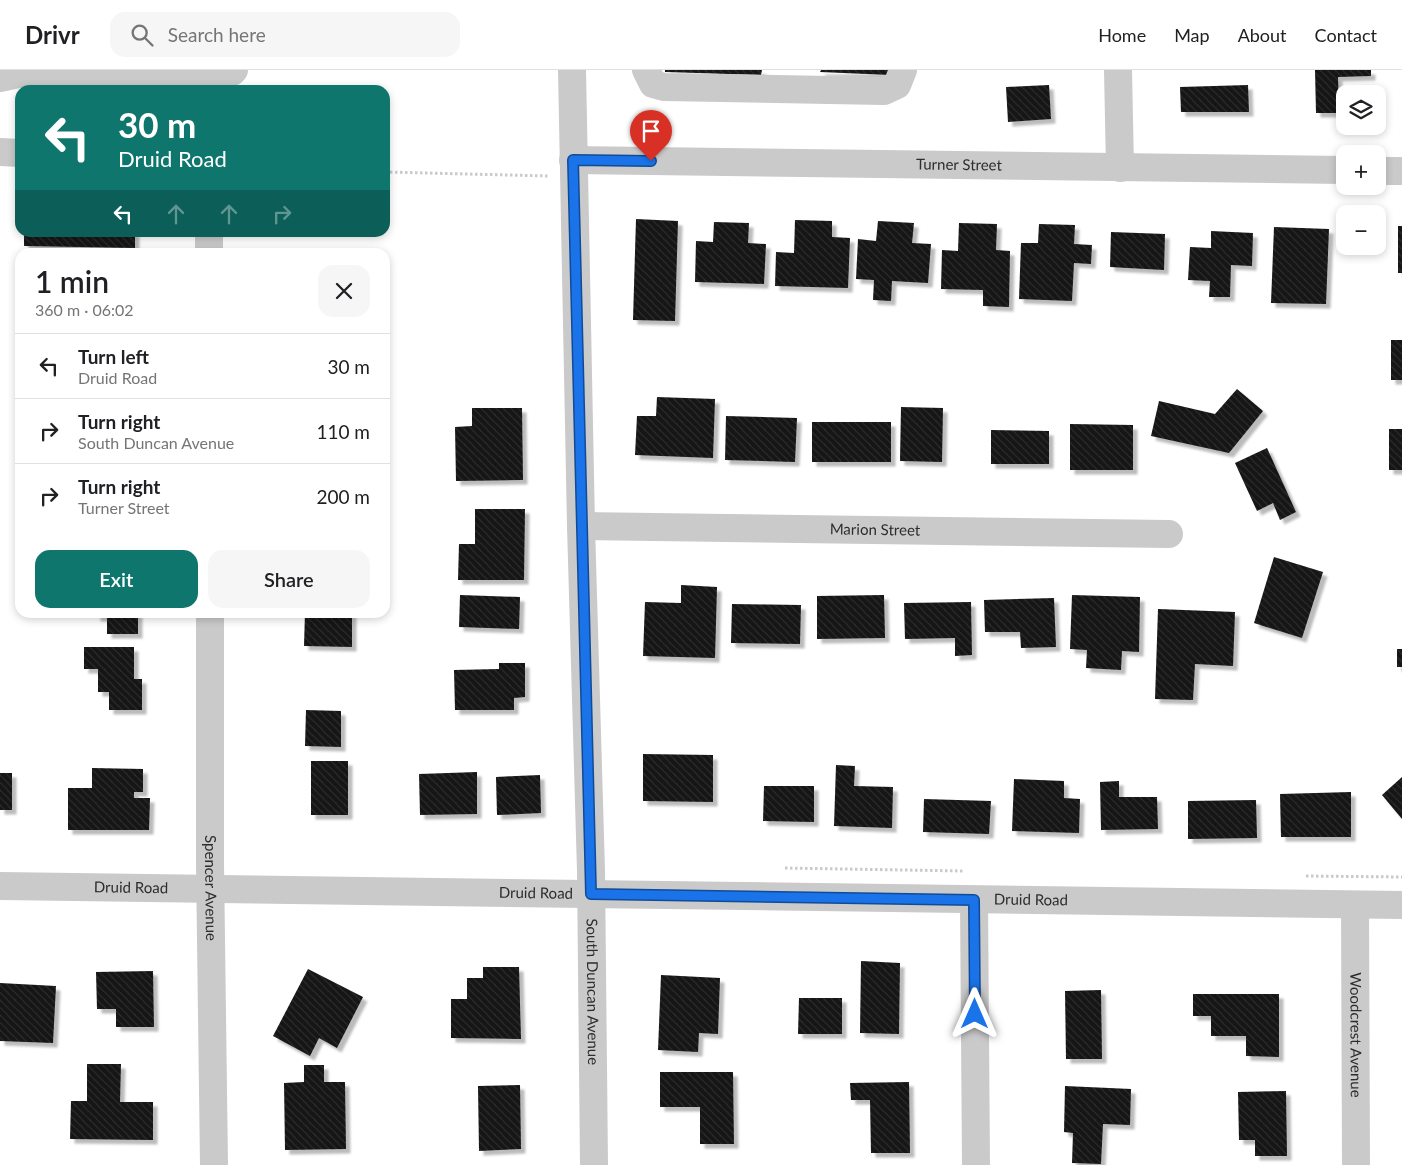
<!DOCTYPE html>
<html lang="en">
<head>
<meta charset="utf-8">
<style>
  body { margin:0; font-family:Lato,sans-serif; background:#f6f6f6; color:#202124; height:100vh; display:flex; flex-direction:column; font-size:19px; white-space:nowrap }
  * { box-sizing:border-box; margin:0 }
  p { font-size:16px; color:#757577 }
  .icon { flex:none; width:28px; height:28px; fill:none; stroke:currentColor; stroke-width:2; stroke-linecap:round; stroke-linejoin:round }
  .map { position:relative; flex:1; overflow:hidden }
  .sheet { position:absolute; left:15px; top:178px; width:375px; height:370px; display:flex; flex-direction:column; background:#fff; border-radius:15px; box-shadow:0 2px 8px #0003 }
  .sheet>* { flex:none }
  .top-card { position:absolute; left:15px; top:15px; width:375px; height:152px; border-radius:15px; box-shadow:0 2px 8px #0003; background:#0f766e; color:#fff; overflow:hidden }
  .controls { position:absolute; left:1336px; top:15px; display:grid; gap:10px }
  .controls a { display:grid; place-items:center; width:50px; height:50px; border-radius:10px; background:#fff; box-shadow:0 2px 8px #0003; font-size:25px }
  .pin { position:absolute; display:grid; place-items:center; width:42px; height:42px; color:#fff; margin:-51px -21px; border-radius:50% 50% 50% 0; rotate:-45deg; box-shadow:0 0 5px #0007 }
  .pin .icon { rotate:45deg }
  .me { position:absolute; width:55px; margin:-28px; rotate:0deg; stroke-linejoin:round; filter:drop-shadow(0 0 4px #0008) }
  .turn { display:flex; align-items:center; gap:18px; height:105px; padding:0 20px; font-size:22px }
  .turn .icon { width:65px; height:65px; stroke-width:2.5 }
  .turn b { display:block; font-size:35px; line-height:42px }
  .lanes { display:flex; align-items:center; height:48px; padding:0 20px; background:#0003; justify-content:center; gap:25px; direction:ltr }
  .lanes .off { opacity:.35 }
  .round { display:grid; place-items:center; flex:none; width:52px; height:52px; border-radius:15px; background:#f6f6f6 }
  .overview { display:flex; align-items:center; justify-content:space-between; height:85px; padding:0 20px }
  h1 { font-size:30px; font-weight:600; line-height:38px }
  .action { display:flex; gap:10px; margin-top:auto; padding:10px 20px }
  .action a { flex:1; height:58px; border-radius:15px; background:#0f766e; color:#fff; font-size:20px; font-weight:600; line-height:58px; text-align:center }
  .action a+a { background:#f6f6f6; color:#202124 }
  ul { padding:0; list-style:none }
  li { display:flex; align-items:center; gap:15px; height:65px; padding:0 20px; border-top:1px solid #e0e0e0 }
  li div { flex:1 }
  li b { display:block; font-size:19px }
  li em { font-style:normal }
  header { display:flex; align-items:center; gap:30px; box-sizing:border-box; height:70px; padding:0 25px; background:#fff; border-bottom:1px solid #e0e0e0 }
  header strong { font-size:24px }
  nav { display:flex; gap:28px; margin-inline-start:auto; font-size:18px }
  .search { width:350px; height:45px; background:#f6f6f6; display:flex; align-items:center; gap:12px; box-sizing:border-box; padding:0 18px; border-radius:15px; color:#757577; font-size:19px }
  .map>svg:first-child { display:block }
  .building { fill:url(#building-back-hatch); filter:url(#shadow) }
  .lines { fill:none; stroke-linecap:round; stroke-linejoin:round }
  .path { stroke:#cacaca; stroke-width:3; stroke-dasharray:2.5 2.5; stroke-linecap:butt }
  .minor { stroke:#cacaca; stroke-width:28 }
  .route-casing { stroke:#114b97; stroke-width:12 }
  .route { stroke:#1a73e8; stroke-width:9 }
  .labels { text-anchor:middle; stroke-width:5; stroke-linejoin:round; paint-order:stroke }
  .street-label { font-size:15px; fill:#2d2d2d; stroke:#fff }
</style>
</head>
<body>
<header>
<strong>Drivr</strong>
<div class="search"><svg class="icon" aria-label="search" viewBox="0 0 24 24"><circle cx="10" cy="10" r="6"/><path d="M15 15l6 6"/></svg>Search here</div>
<nav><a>Home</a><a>Map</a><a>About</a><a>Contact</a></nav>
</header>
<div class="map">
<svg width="1402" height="1095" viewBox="0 0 1402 1095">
  <defs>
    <pattern id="building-back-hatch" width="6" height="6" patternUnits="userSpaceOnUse" patternTransform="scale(1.25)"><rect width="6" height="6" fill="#141414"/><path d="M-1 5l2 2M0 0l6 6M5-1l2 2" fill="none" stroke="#2e2e2e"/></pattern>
    <filter id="shadow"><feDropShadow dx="4.5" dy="4.5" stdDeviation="1" flood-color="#0004"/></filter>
  </defs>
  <rect width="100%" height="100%" fill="#fff"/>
  <g class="building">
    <path d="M665,0h97l-1,5 -96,-3z"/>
    <path d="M821,0h69v5l-70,-3z"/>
    <path d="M1315,0h56v6l-33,1 1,36h-23z"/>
    <path d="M1049,15l2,34 -43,3 -2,-35z"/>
    <path d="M1248,15l1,27h-68l-1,-25z"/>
    <path d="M636,149l42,2 -3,100 -42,-1z"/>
    <path d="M795,150l37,1v16l18,1 -2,50 -73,-2 1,-34 18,1z"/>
    <path d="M878,151l36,2 -2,20 19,1 -3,39 -36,-2 -1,20 -18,-1 1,-20 -18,-1 2,-40 18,2z"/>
    <path d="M714,152l35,1 -1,20 18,1 -2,40 -69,-2 1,-41 17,1z"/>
    <path d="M959,153l38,1 -1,26 14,1 -1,56 -26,-1v-16l-42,-1 1,-39 16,1z"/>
    <path d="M1039,154l36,1 -1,19 18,1 -1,19 -17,-1 -2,38 -53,-2 2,-56h17z"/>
    <rect x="1398" y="156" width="4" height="47"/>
    <path d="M1274,157l55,2 -3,75 -55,-1z"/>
    <path d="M1211,161l42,2 -1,33 -21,-1 -1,32h-21l1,-16 -22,-1 2,-33 21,1z"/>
    <path d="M24,162h111v16l-111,-2z"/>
    <path d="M1111,162l54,2 -1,36 -54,-3z"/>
    <rect x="1391" y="270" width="11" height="40"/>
    <path d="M1237,319l26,22 -34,42 -78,-17 8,-35 56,13z"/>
    <path d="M657,327l58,2 -2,59 -78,-3 2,-39h19z"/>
    <path d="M901,337l42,1 -1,54 -42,-1z"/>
    <path d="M472,338h50l1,72 -67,1 -1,-54 17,-1z"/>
    <path d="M726,346l71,2 -2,44 -70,-2z"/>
    <rect x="812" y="352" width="79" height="40"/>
    <path d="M1070,354l63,1v45h-63z"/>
    <rect x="1389" y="359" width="13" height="41"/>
    <path d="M991,360l58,1v33h-58z"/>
    <path d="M1267,378l29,64 -16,8 -7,-17 -16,8 -22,-48z"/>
    <path d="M475,439h50l-1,71h-66l1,-36h16z"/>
    <path d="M1274,487l49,15 -21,66 -48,-15z"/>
    <path d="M681,515l36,2 -2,71 -72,-2 2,-54 36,1z"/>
    <path d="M460,525l60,2 -1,32 -60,-2z"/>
    <path d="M884,525l1,43 -68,1v-43z"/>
    <path d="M1072,525l68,2 -1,55 -17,-1 -1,19 -35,-2 1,-18 -17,-1z"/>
    <path d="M1054,528l2,49 -35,1 -1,-16h-35l-1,-32z"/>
    <path d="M971,532l1,53 -17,1v-18l-50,1 -1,-36z"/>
    <path d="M732,534l69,1 -1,39 -69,-1z"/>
    <path d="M1158,539l77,3 -2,54 -38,-2 -2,36 -38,-1z"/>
    <path d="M96,542h42v22h-31v-17h-11z"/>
    <path d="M305,542h47v35l-48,-1z"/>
    <path d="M84,577h50v32h8v31h-33v-18h-11v-23h-14z"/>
    <rect x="1397" y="579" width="5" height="18"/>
    <path d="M499,593h26v34l-11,1v12h-59l-1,-40 45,-1z"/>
    <path d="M306,640l35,1v36l-36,-1z"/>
    <path d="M643,684l70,1v47l-70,-1z"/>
    <rect x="311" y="691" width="37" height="54"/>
    <path d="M836,695l19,1 -1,20 39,1 -1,41 -58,-2z"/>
    <path d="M92,698l51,1v23h-9v6h16l-1,32h-81v-42h24z"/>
    <path d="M477,702v42l-57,1 -1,-41z"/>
    <rect x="0" y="703" width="12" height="37"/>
    <path d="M540,705l1,38 -44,2 -1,-38z"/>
    <path d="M1402,707v42l-20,-24z"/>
    <path d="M1014,709l50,2v17l16,1 -1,34 -67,-2z"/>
    <path d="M1119,711v16h38l1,32 -57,1 -1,-48z"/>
    <path d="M764,716h50v36l-51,-1z"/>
    <path d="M1351,722v45h-70l-1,-43z"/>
    <path d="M924,729l67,2 -2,33 -66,-2z"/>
    <path d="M1256,730l1,38 -69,1v-38z"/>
    <path d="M861,891l39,2 -1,71 -39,-1z"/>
    <path d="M483,897h36l2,72 -70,-1v-39h16v-21h16z"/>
    <path d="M308,899l55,28 -26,51 -18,-10 -9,18 -37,-20z"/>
    <path d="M153,901l1,56h-38v-18h-19l-1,-37z"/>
    <path d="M661,905l59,3 -2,56 -19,-1 -1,19 -40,-2z"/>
    <path d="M0,913l56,3 -3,57 -53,-2z"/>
    <path d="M1101,920l1,69h-36l-1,-68z"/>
    <path d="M1193,924h86v63l-33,-1v-20h-35v-20h-18z"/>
    <path d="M799,928h43v36h-44z"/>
    <path d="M87,994h34l-1,38h33v38l-83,-1 1,-38h16z"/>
    <path d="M304,995h20v17h21l1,67 -61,1 -1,-67 20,-1z"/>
    <path d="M660,1002h73l1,72h-34v-37h-40z"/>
    <path d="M909,1012l1,71h-39l-1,-53h-19l-1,-17z"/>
    <path d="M520,1015l1,64 -42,2 -1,-65z"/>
    <path d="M1065,1016l66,3 -1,36 -27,-1 -2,40 -29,-1 1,-30 -9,-1z"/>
    <path d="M1286,1021l1,65h-32v-16h-16l-1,-48z"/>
  </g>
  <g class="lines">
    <g class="path">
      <path d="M385,102l164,4"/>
      <path d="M785,798l179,3"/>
      <path d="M1306,806l96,1"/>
    </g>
    <g class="minor">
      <path id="s1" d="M572,0l9,456 10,345 3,294"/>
      <path d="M646,0l7,14 11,3 220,4 13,-6 6,-15"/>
      <path d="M1118,0l2,98"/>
      <path d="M0,8l28,-6h204l2,-2"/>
      <path d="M0,82l20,1"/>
      <path id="s2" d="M573,90l772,10"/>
      <path d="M1378,101h24"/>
      <path d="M209,162v20"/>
      <path id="s3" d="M581,456l588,8"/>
      <path id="s4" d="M210,542v252l4,301"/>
      <path id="s5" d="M0,816l1402,19"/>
      <path d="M974,830l2,265"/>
      <path id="s6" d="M1355,835l1,260"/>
    </g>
  </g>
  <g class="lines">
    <g class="route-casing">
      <path id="route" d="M651,91l-78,-1 18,734 383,6 1,114"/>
    </g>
    <use href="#route" class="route"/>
  </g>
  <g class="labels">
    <g class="street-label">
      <text dy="5" stroke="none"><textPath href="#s2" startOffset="386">Turner Street</textPath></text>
      <text dy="5" stroke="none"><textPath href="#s3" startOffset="294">Marion Street</textPath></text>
      <text dy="5" stroke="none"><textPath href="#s5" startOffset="131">Druid Road</textPath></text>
      <text dy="5" stroke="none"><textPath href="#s4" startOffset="276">Spencer Avenue</textPath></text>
      <text dy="5" stroke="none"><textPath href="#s5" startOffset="536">Druid Road</textPath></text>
      <text dy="5" stroke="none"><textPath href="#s5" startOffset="1031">Druid Road</textPath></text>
      <text dy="5" stroke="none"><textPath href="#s1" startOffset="922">South Duncan Avenue</textPath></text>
      <text dy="5" stroke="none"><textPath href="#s6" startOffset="130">Woodcrest Avenue</textPath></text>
    </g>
  </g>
</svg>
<div class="controls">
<a><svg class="icon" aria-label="layers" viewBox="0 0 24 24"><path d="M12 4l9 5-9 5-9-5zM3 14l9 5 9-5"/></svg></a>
<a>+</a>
<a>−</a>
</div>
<div class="pin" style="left:651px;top:91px;background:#d93025"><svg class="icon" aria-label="arrive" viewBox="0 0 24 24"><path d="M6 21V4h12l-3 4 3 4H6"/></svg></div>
<svg class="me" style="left:975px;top:944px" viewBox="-20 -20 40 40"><path d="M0-17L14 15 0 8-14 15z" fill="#1a73e8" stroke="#fff" stroke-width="4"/></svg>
<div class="top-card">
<div class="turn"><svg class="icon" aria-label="left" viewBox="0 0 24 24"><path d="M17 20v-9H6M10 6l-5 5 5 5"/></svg><div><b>30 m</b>Druid Road</div></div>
<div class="lanes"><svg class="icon" aria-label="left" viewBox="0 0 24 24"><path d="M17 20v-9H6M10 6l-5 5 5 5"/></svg><svg class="icon off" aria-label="ahead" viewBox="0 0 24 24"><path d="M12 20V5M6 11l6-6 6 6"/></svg><svg class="icon off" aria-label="ahead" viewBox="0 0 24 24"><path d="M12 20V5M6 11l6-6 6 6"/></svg><svg class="icon off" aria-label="right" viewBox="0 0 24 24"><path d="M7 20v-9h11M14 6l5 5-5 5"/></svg></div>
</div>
<section class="sheet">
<div class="overview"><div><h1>1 min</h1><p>360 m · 06:02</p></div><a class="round"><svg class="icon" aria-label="close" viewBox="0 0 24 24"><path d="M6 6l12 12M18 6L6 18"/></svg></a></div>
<ul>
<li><svg class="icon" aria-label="left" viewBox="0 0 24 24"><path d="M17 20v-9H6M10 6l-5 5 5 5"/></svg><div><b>Turn left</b><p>Druid Road</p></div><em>30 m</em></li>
<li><svg class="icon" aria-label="right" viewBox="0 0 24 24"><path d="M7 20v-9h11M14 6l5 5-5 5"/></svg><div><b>Turn right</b><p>South Duncan Avenue</p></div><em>110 m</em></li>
<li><svg class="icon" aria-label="right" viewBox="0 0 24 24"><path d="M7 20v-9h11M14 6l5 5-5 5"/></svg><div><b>Turn right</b><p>Turner Street</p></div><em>200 m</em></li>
</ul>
<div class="action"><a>Exit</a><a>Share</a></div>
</section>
</div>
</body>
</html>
